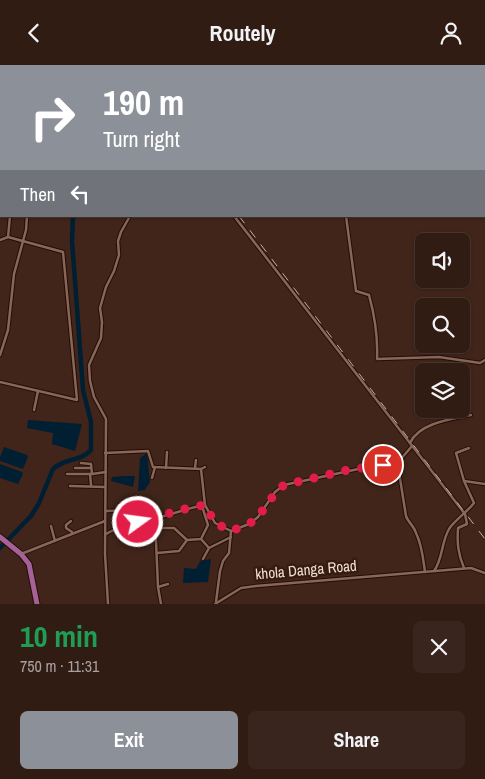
<!DOCTYPE html>
<html lang="en">
<head>
<meta charset="utf-8">
<style>
  body { margin:0; font-family:"Archivo Narrow",sans-serif; background:#39251d; color:#f1f3f6; height:100vh; display:flex; flex-direction:column; font-size:19px; white-space:nowrap }
  * { box-sizing:border-box; margin:0 }
  p { font-size:16px; color:#a8a1a0 }
  .icon { flex:none; width:28px; height:28px; fill:none; stroke:currentColor; stroke-width:2; stroke-linecap:round; stroke-linejoin:round }
  .map { position:relative; height:539px; overflow:hidden }
  .details { display:flex; flex-direction:column; background:#311c14; flex:1 }
  .details>* { flex:none }
  .guide { position:absolute; left:0px; top:0px; width:485px; height:152px; box-shadow:0 1px 4px #0004,0 0 0 1px #4c3a34; background:#8c9099; color:#fff; overflow:hidden }
  .buttons { position:absolute; left:415px; top:168px; display:grid; gap:10px }
  .buttons a { display:grid; place-items:center; width:55px; height:55px; border-radius:8px; background:#311c14; box-shadow:0 1px 4px #0004,0 0 0 1px #4c3a34; font-size:25px }
  .pin { position:absolute; display:grid; place-items:center; width:42px; height:42px; color:#fff; margin:-21px; border:2px solid #fff; border-radius:50%; box-shadow:0 1px 5px #0007 }
  .me { position:absolute; width:55px; margin:-28px; rotate:76deg; stroke-linejoin:round; filter:drop-shadow(0 0 4px #0008) }
  .turn { display:flex; align-items:center; gap:18px; height:105px; padding:0 20px; font-size:22px }
  .turn .icon { width:65px; height:65px; stroke-width:2.5 }
  .turn b { display:block; font-size:35px; line-height:42px }
  .then { display:flex; align-items:center; height:48px; padding:0 20px; background:#0003; gap:10px; font-size:19px }
  .round { display:grid; place-items:center; flex:none; width:52px; height:52px; border-radius:8px; background:#39251d }
  .overview { display:flex; align-items:center; justify-content:space-between; height:85px; padding:0 20px }
  h1 { font-size:30px; font-weight:800; line-height:38px; color:#1e9e55 }
  .cta { display:flex; gap:10px; margin-top:auto; padding:10px 20px }
  .cta a { flex:1; height:58px; border-radius:8px; background:#8c9099; color:#fff; font-size:20px; font-weight:800; line-height:58px; text-align:center }
  .cta a+a { background:#39251d; color:#f1f3f6 }
  header { display:flex; justify-content:space-between; align-items:center; height:65px; padding:0 20px; background:#311c14; font-size:22px; font-weight:800 }
  .map>svg:first-child { display:block }
  .water { fill:#001f33 }
  .lines { fill:none; stroke-linecap:round; stroke-linejoin:round }
  .river { stroke:#001f33; stroke-width:4.5 }
  .minor-casing { stroke:#260d04; stroke-width:4.5 }
  .trunk-casing { stroke:#260d04; stroke-width:7 }
  .minor { stroke:#87675a; stroke-width:2.5 }
  .trunk { stroke:#a46298; stroke-width:5 }
  .rail { stroke:#c3aea5; stroke-width:1; stroke-dasharray:9 9; stroke-linecap:butt }
  .route { stroke:#e11d48; stroke-width:9; stroke-dasharray:0 16.2 }
  .labels { text-anchor:middle; stroke-width:5; stroke-linejoin:round; paint-order:stroke }
  .street-label { font-size:15px; fill:#efdcd4; stroke:#361c10 }
</style>
</head>
<body>
<header><svg class="icon" aria-label="back" viewBox="0 0 24 24"><path d="M15 5l-7 7 7 7"/></svg>Routely<svg class="icon" aria-label="person" viewBox="0 0 24 24"><circle cx="12" cy="8" r="4"/><path d="M4 21q1-7 8-7t8 7"/></svg></header>
<div class="map">
<svg width="485" height="539" viewBox="0 0 485 539">
  <rect width="100%" height="100%" fill="#41251a"/>
  <g class="water">
    <path d="M439,297v9h-15v11h-2l-1,-16z"/>
    <path d="M28,355l54,4 -7,27 -23,-7 1,-11 -26,-5z"/>
    <path d="M4,382l23,8 1,2 -5,12 -23,-8v-4z"/>
    <path d="M147,388l3,29 -5,8 -7,1 2,-33z"/>
    <path d="M0,399l22,8 1,2 -5,10 -18,-6z"/>
    <path d="M123,411h12l-2,11 -22,-6 1,-4z"/>
    <path d="M211,494l-3,23 -25,1 1,-15 12,1 4,-8z"/>
  </g>
  <g class="lines">
    <g class="river">
      <path d="M326,1l3,-1"/>
      <path d="M0,483l31,-32 8,-13 14,-34c11,-11 27,-7 38,-19v-28l-8,-32 -4,-55 -7,-94 1,-25"/>
    </g>
    <g class="minor-casing">
      <g id="minor">
        <path d="M50,1v-1"/>
        <path d="M386,1l1,-1"/>
        <path d="M0,114h1"/>
        <path d="M234,151l231,298"/>
        <path d="M346,151l10,75 13,4c6,22 9,42 8,64l62,-2 41,6 5,-3"/>
        <path d="M8,172l2,-21"/>
        <path d="M0,175l8,-3 55,15 14,148 -77,-18"/>
        <path d="M0,290l8,-25 6,-56 12,-44 1,-14"/>
        <path d="M34,345l4,-19"/>
        <path d="M410,378c9,-20 41,-24 61,-28"/>
        <path d="M105,388l43,-2 5,16 48,2 4,36 10,18 16,8 -2,22 -6,8 -3,10 -4,31"/>
        <path d="M400,395l-2,6 8,50c2,6 8,10 10,17 6,12 7,25 9,39"/>
        <path d="M81,398l10,1 1,10"/>
        <path d="M75,403h16"/>
        <path d="M166,403l1,-16"/>
        <path d="M195,403l1,-8"/>
        <path d="M201,404l4,-2"/>
        <path d="M67,409h25l14,-2"/>
        <path d="M90,409l1,11"/>
        <path d="M152,413l3,-11"/>
        <path d="M464,416l21,3"/>
        <path d="M70,421l35,1"/>
        <path d="M106,446l25,-1 16,10"/>
        <path d="M155,453l3,69 3,17"/>
        <path d="M71,456l-5,4v3l6,4"/>
        <path d="M51,461l4,15"/>
        <path d="M156,463h18l13,12 14,-1 7,-14 -6,-19"/>
        <path d="M231,466l18,-7 9,-7 17,-25 9,-7 116,-25 12,-14"/>
        <path d="M106,469c20,-12 43,-13 65,-20 11,-3 21,-7 34,-9"/>
        <path d="M201,474l8,9 22,-11"/>
        <path d="M157,488l22,-2 8,-11"/>
        <path d="M21,489l84,-33"/>
        <path d="M203,494l6,-11"/>
        <path d="M464,503c-6,-14 -7,-25 -6,-40l9,-4 -2,-10"/>
        <path d="M434,506c9,-12 7,-28 15,-42 5,-8 18,-17 25,-26l-10,-22 -8,-28 13,-5"/>
        <path d="M158,522l10,-3"/>
        <path d="M108,539l-3,-50 1,-135 -12,-22 -4,-16 -1,-16 12,-27 1,-16 -2,-14 6,-21 8,-16 5,-16 -1,-14 3,-9 9,-16"/>
        <path d="M215,539l26,-16 15,-2 215,-18 14,5"/>
      </g>
    </g>
    <g class="trunk-casing">
      <path id="trunk" d="M0,472l21,17 8,10 8,40"/>
    </g>
    <use href="#minor" class="minor"/>
    <use href="#trunk" class="trunk"/>
    <g class="rail">
      <path d="M122,0v1"/>
      <path d="M239,151l246,323"/>
    </g>
  </g>
  <g class="lines">
    <path class="route" d="M138,457c22,-5 44,-14 67,-17l10,18 16,8 18,-7 9,-7 18,-25 8,-7 64,-15 35,-5"/>
  </g>
  <g class="labels">
    <g class="street-label">
      <text transform="translate(306 505) rotate(-5)" y="5">khola Danga Road</text>
    </g>
  </g>
</svg>
<div class="buttons">
<a><svg class="icon" aria-label="sound" viewBox="0 0 24 24"><path d="M4 9h4l5-4v14l-5-4H4zM17 9q2 3 0 6"/></svg></a>
<a><svg class="icon" aria-label="search" viewBox="0 0 24 24"><circle cx="10" cy="10" r="6"/><path d="M15 15l6 6"/></svg></a>
<a><svg class="icon" aria-label="layers" viewBox="0 0 24 24"><path d="M12 4l9 5-9 5-9-5zM3 14l9 5 9-5"/></svg></a>
</div>
<div class="pin" style="left:383px;top:400px;background:#d93025"><svg class="icon" aria-label="arrive" viewBox="0 0 24 24"><path d="M6 21V4h12l-3 4 3 4H6"/></svg></div>
<svg class="me" style="left:138px;top:457px" viewBox="-20 -20 40 40"><circle r="17" fill="#e11d48" stroke="#fff" stroke-width="3"/><path d="M0-11L8 9 0 5-8 9z" fill="#fff"/></svg>
<div class="guide">
<div class="turn"><svg class="icon" aria-label="right" viewBox="0 0 24 24"><path d="M7 20v-9h11M14 6l5 5-5 5"/></svg><div><b>190 m</b>Turn right</div></div>
<div class="then">Then<svg class="icon" aria-label="left" viewBox="0 0 24 24"><path d="M17 20v-9H6M10 6l-5 5 5 5"/></svg></div>
</div>
</div>
<section class="details">
<div class="overview"><div><h1>10 min</h1><p>750 m · 11:31</p></div><a class="round"><svg class="icon" aria-label="close" viewBox="0 0 24 24"><path d="M6 6l12 12M18 6L6 18"/></svg></a></div>
<div class="cta"><a>Exit</a><a>Share</a></div>
</section>
</body>
</html>
